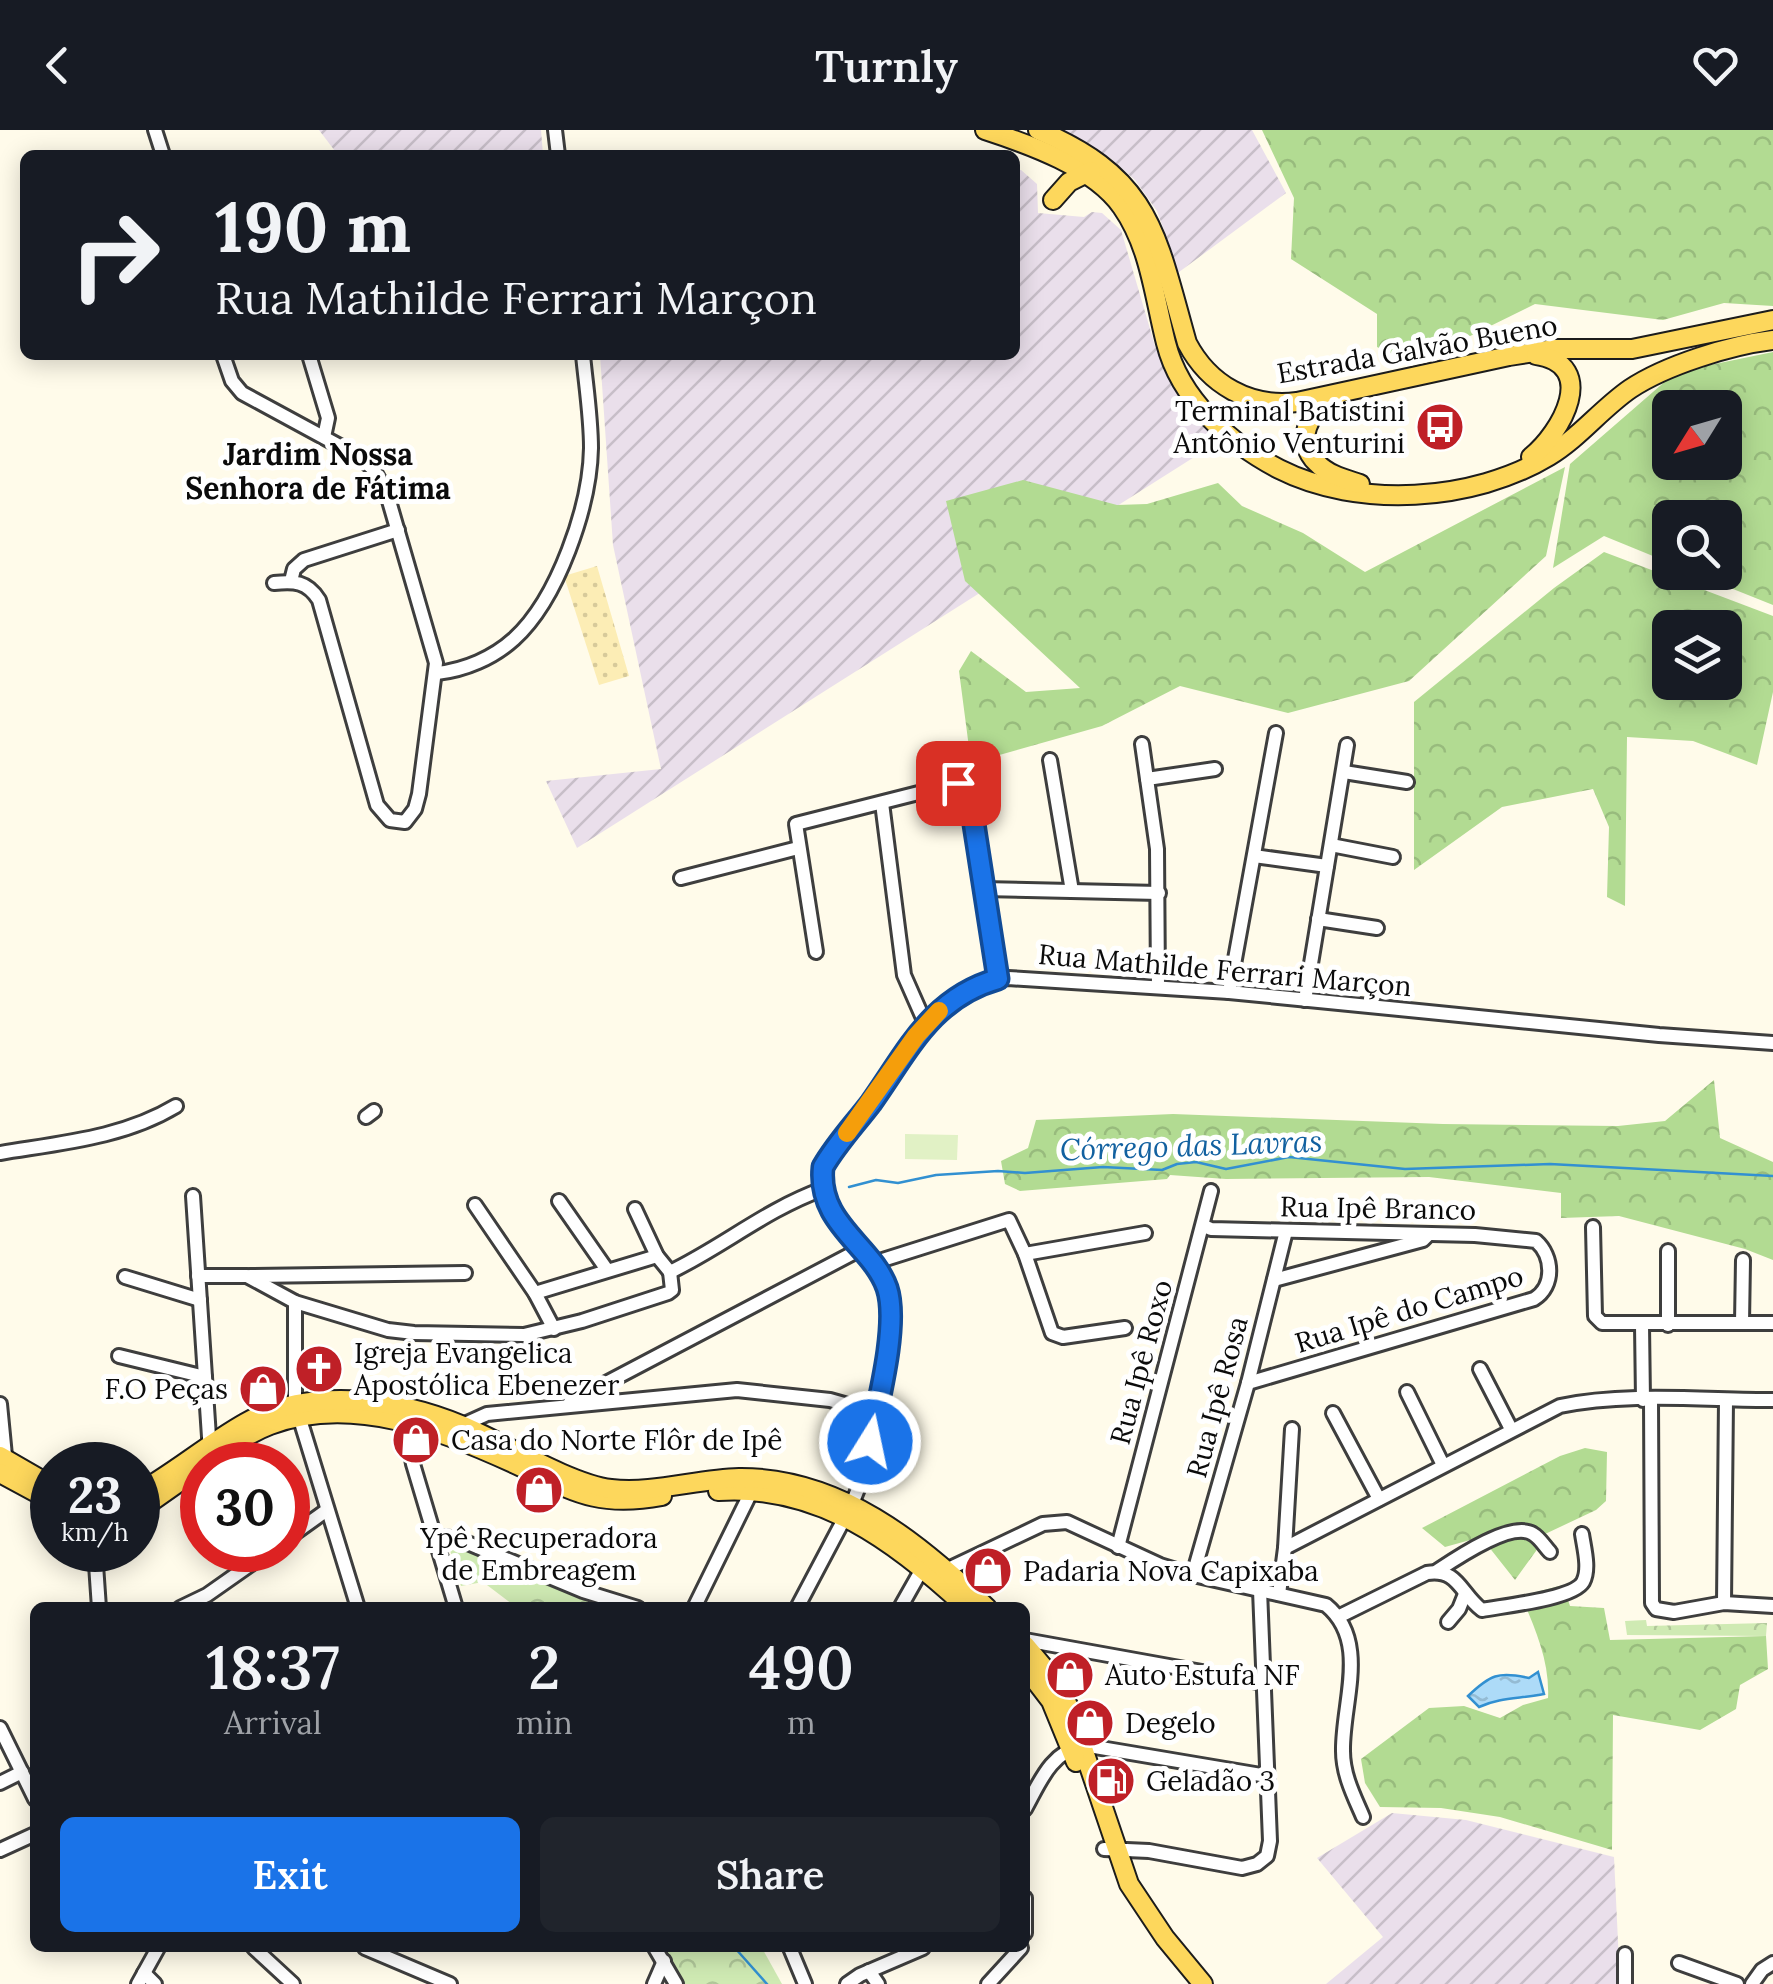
<!DOCTYPE html>
<html lang="en">
<head>
<meta charset="utf-8">
<style>
  body { margin:0; font-family:Lora,serif; background:#20242c; color:#f1f3f6; height:100vh; display:flex; flex-direction:column; font-size:38px; white-space:nowrap }
  * { box-sizing:border-box; margin:0 }
  p { font-size:32px; color:#9ea1a6 }
  .icon { flex:none; width:55px; height:55px; fill:none; stroke:currentColor; stroke-width:2; stroke-linecap:round; stroke-linejoin:round }
  .map { position:relative; flex:1; overflow:hidden }
  .details { position:absolute; left:30px; top:1472px; width:1000px; height:350px; display:flex; flex-direction:column; background:#171b24; border-radius:15px; box-shadow:0 5px 25px #0003 }
  .details>* { flex:none }
  .banner { position:absolute; left:20px; top:20px; width:1000px; height:210px; border-radius:15px; box-shadow:0 5px 25px #0003; background:#171b24; color:#f1f3f6; overflow:hidden }
  .needle { width:65px; rotate:233deg }
  .controls { position:absolute; left:1652px; top:260px; display:grid; gap:20px }
  .controls a { display:grid; place-items:center; width:90px; height:90px; border-radius:15px; background:#171b24; box-shadow:0 5px 25px #0003; font-size:50px }
  .speed { position:absolute; left:30px; top:1312px; display:flex; gap:20px; font-size:50px; font-weight:700; text-align:center }
  .speed>* { display:grid; place-content:center; width:130px; height:130px; border-radius:50%; background:#171b24; box-shadow:0 5px 25px #0003; line-height:1 }
  .speed small { font-size:25px; font-weight:400 }
  .speed .limit { border:15px solid #d22; background:#fff; color:#111 }
  .pin { position:absolute; display:grid; place-items:center; width:85px; height:85px; color:#fff; margin:-42px; border-radius:20px; box-shadow:0 5px 15px #0006 }
  .me { position:absolute; width:110px; margin:-55px; rotate:10deg; stroke-linejoin:round; filter:drop-shadow(0 0 8px #0008) }
  .turn { display:flex; align-items:center; gap:35px; height:210px; padding:0 30px; font-size:45px }
  .turn .icon { width:130px; height:130px; stroke-width:2.5 }
  .turn b { display:block; font-size:70px; line-height:85px }
  .eta { display:flex; justify-content:space-evenly; align-items:center; height:170px; text-align:center }
  .eta b { font-size:60px; font-weight:600; line-height:70px }
  .action { display:flex; gap:20px; margin-top:auto; padding:20px 30px }
  .action a { flex:1; height:115px; border-radius:15px; background:#1a73e8; color:#fff; font-size:40px; font-weight:600; line-height:115px; text-align:center }
  .action a+a { background:#20242c; color:#f1f3f6 }
  header { display:flex; justify-content:space-between; align-items:center; height:130px; padding:0 30px; background:#171b24; font-size:45px; font-weight:600 }
  .map>svg:first-child { display:block }
  .industrial { fill:url(#industrial-furrows) }
  .forest { fill:url(#forest-crowns); fill-rule:evenodd }
  .sand { fill:url(#sand-dots) }
  .park { fill:url(#park-crowns) }
  .pitch { fill:#e1f1c5 }
  .water { fill:url(#water-ripples); stroke:#3290d1; stroke-width:2.5 }
  .lines { fill:none; stroke-linecap:round; stroke-linejoin:round }
  .stream { stroke:#3290d1; stroke-width:2.5 }
  .minor-casing { stroke:#3e3e3e; stroke-width:18 }
  .major-casing { stroke:#1c1c1c; stroke-width:22 }
  .minor { stroke:#fff; stroke-width:12 }
  .major { stroke:#fdd75c; stroke-width:18 }
  .route-casing { stroke:#114b97; stroke-width:25 }
  .route { stroke:#1a73e8; stroke-width:18 }
  .slow { stroke:#f59e0b; stroke-width:18 }
  .labels { text-anchor:middle; stroke-width:10; stroke-linejoin:round; paint-order:stroke }
  .street-label { font-size:28px; fill:#0b0b0b; stroke:#fff }
  .poi-label { font-size:28px; fill:#0b0b0b; stroke:#fff; text-anchor:start }
  .neighbourhood-label { font-size:30px; font-weight:bold; fill:#0b0b0b; stroke:#fff }
  .water-label { font-size:30px; font-style:italic; fill:#1261a0; stroke:#fff }
</style>
</head>
<body>
<header><svg class="icon" aria-label="back" viewBox="0 0 24 24"><path d="M15 5l-7 7 7 7"/></svg>Turnly<svg class="icon" aria-label="heart" viewBox="0 0 24 24"><path d="M12 20l-8-8c-3-5 5-10 8-4 3-6 11-1 8 4z"/></svg></header>
<div class="map">
<svg width="1773" height="1854" viewBox="0 0 1773 1854">
  <defs>
    <pattern id="industrial-furrows" width="10" height="10" patternUnits="userSpaceOnUse" patternTransform="scale(2.5)"><rect width="10" height="10" fill="#eadfeb"/><path d="M-1 1l2-2M0 10L10 0M9 11l2-2" fill="none" stroke="#c7bec8"/></pattern>
    <pattern id="forest-crowns" width="20" height="18" patternUnits="userSpaceOnUse" patternTransform="scale(2.5)"><rect width="20" height="18" fill="#b2db92"/><path d="M2 6a3 3 0 1 1 6 0M12 15a3 3 0 1 1 6 0" fill="none" stroke="#98bb7d"/></pattern>
    <pattern id="sand-dots" width="8" height="8" patternUnits="userSpaceOnUse" patternTransform="scale(2.5)"><rect width="8" height="8" fill="#fcedb5"/><path d="M2 2h.1M6 6h.1" fill="none" stroke="#d7ca9a" stroke-width="1.8" stroke-linecap="round"/></pattern>
    <pattern id="park-crowns" width="20" height="18" patternUnits="userSpaceOnUse" patternTransform="scale(2.5)"><rect width="20" height="18" fill="#cfeab3"/><path d="M2 6a3 3 0 1 1 6 0M12 15a3 3 0 1 1 6 0" fill="none" stroke="#b0c799"/></pattern>
    <pattern id="water-ripples" width="26" height="14" patternUnits="userSpaceOnUse" patternTransform="scale(2.5)"><rect width="26" height="14" fill="#addbf8"/><path d="M2 4q2-2 4 0t4 0M15 11q2-2 4 0t4 0" fill="none" stroke="#94bbd3"/></pattern>
  </defs>
  <rect width="100%" height="100%" fill="#fffbea"/>
  <g class="industrial">
    <path d="M319,0h222l2,25h-205z"/>
    <path d="M1052,0h200l34,63 -111,82 -7,-34 -11,-30 -22,-31 -26,-23z"/>
    <path d="M1015,40h6l16,14 1,29 46,4 8,-5 10,1 19,17 34,116 25,55 38,41 -641,406 -31,-67 115,-12 -48,-224 -13,-190h415z"/>
    <path d="M1392,1683l74,7 148,37 6,127h-294l57,-47 -66,-79z"/>
  </g>
  <g class="forest">
    <path d="M1262,0h511v176l-49,-3 -61,17 -128,-16 -71,35 -67,17 -20,-9v-33l-86,-55 3,-61z"/>
    <path d="M1773,222v253l-80,-32 32,-1v-54h-55v45l-66,-27 -51,32 17,-104 106,-92zM1670,278h55v54h-55z"/>
    <path d="M1565,337l-19,89 -137,125 -121,32 -108,-27 -78,40 -131,37 -12,-92 12,-20 55,41 54,-4 -115,-107 -19,-80 77,-21 94,25 30,-1 71,-21 24,23 61,27 62,39z"/>
    <path d="M1604,422l169,64v76l-16,73 -64,-24 -66,-4 -2,169 -18,-9 2,-70 -16,-38 -91,18 -88,63v-168l140,-114zM1670,498h55v54h-55z"/>
    <path d="M1714,950l6,58 53,24v98l-28,-11 -126,-33 -58,2v-25l-132,-16 -203,2 -56,-4 -3,4 -147,12 -15,-7 -4,-23 27,-13 8,-28 137,-6 270,10 175,2 47,-5z"/>
    <path d="M1585,1318l22,4 -1,49 -10,9 -53,25 -7,16 -21,29 -34,-43 -36,10 -23,-19 138,-72z"/>
    <path d="M1563,1455l7,21 34,2 6,32 156,-4 2,33 -28,16 -4,24 -36,21 -87,-15 -1,135 -112,-33 -59,-9 -61,-1 -15,-24 -4,-24 68,-51 35,-2 36,12 23,-13 25,-7c2,-36 -13,-70 -27,-102z"/>
  </g>
  <path class="sand" d="M597,436l32,110 -30,9 -35,-109z"/>
  <g class="park">
    <path d="M457,1415l75,29 57,28 2,5h-75l-33,-25 -22,4 -12,-39z"/>
    <path d="M1646,1490l1,6 120,-3 -1,13 -139,-1 -2,-14z"/>
    <path d="M661,1818h101l20,36h-98z"/>
  </g>
  <path class="pitch" d="M905,1004l53,1 -1,25 -52,-1z"/>
  <path class="water" d="M1538,1542l6,22c-23,5 -44,3 -65,13l-11,-11c22,-21 30,-25 61,-18z"/>
  <g class="lines">
    <g class="stream">
      <path d="M849,1057l27,-7 22,3 38,-8 62,-4 27,2 78,-6 59,3 15,-6 19,-2 30,7 63,-12 116,12 145,-5 223,12"/>
      <path d="M735,1818l32,36"/>
    </g>
    <g class="minor-casing">
      <g id="minor">
        <path d="M155,0l8,25"/>
        <path d="M555,0l3,25"/>
        <path d="M223,225l9,26 10,12 118,64 13,12 14,25 49,169 -17,131 -4,15 -10,13 -15,-2 -13,-15 -58,-205c-12,-19 -25,-19 -45,-17"/>
        <path d="M309,225l19,63 -4,19"/>
        <path d="M291,451l3,-12 10,-9 94,-30"/>
        <path d="M437,543c28,-3 56,-15 77,-34 44,-40 76,-133 77,-191 0,-31 -5,-62 -8,-93"/>
        <path d="M1142,614l15,105 1,137"/>
        <path d="M1050,630l22,131"/>
        <path d="M1344,642l63,10"/>
        <path d="M1147,649l68,-10"/>
        <path d="M882,673l22,172 22,50"/>
        <path d="M1331,715l62,12"/>
        <path d="M1254,726l73,10"/>
        <path d="M681,748l117,-30"/>
        <path d="M982,759l177,4"/>
        <path d="M1318,789l59,9"/>
        <path d="M816,822l-20,-128 162,-41 11,9 28,187"/>
        <path d="M1229,862l47,-259"/>
        <path d="M1305,870l42,-255"/>
        <path d="M366,987l8,-6"/>
        <path d="M0,1023c60,-10 123,-15 176,-47"/>
        <path d="M193,1066l17,256"/>
        <path d="M559,1071l48,69"/>
        <path d="M475,1075l60,88 19,36"/>
        <path d="M635,1079l22,47 13,16"/>
        <path d="M1204,1096l7,3 264,6 61,6c17,15 19,45 -2,58l-286,84"/>
        <path d="M1593,1097l2,89 7,7h171"/>
        <path d="M1025,1124l120,-21"/>
        <path d="M873,1133l136,-43 16,34 27,79 11,4 62,-9"/>
        <path d="M670,1142c54,-26 95,-62 153,-83"/>
        <path d="M198,1146h49l48,26 93,28 26,3 110,2 58,-14 86,-28 4,-3 -2,-18"/>
        <path d="M250,1146l215,-3"/>
        <path d="M125,1147l75,23"/>
        <path d="M1274,1150l149,-40 6,-6"/>
        <path d="M535,1163l122,-37"/>
        <path d="M295,1172v101l63,205"/>
        <path d="M1742,1193l1,-63"/>
        <path d="M1642,1195l1,75"/>
        <path d="M1668,1195v-74"/>
        <path d="M119,1226l86,21"/>
        <path d="M1480,1239l31,60"/>
        <path d="M1407,1262l36,73"/>
        <path d="M1651,1270l1,203 4,6 18,3 50,-9 49,3"/>
        <path d="M570,1272l289,-152"/>
        <path d="M0,1274l6,62"/>
        <path d="M1333,1283l46,86"/>
        <path d="M404,1287l9,47 43,144"/>
        <path d="M456,1298l31,-14 250,-24 93,10 46,13"/>
        <path d="M434,1406l24,3 125,52 55,17"/>
        <path d="M288,1408l39,-28"/>
        <path d="M1118,1417l93,-356"/>
        <path d="M1285,1418l275,-142c66,-14 145,-6 213,-6"/>
        <path d="M95,1420l4,58"/>
        <path d="M1437,1441c18,-12 75,-51 96,-37 7,4 12,13 17,18"/>
        <path d="M940,1443l103,-49 24,-2 93,43 33,10 133,30c44,36 16,98 17,146 0,24 11,45 20,66"/>
        <path d="M1193,1445l55,-192 38,-152"/>
        <path d="M1279,1464l6,-46 7,-119"/>
        <path d="M1724,1473l2,-203"/>
        <path d="M180,1478l27,-13 64,-45"/>
        <path d="M694,1478l61,-124"/>
        <path d="M797,1478l55,-104 13,-33 25,-141c1,-20 1,-37 -9,-54 -20,-37 -63,-60 -58,-109l94,-131 20,-24 35,-26 36,-8 221,14 430,43 114,8"/>
        <path d="M900,1478l26,-46"/>
        <path d="M1340,1486l87,-43c31,-5 33,20 55,37 20,-4 91,-11 101,-28 7,-13 1,-34 -1,-48"/>
        <path d="M1448,1492l11,-13 6,-15"/>
        <path d="M1025,1510l238,43"/>
        <path d="M0,1598l35,71"/>
        <path d="M0,1653l22,-11"/>
        <path d="M1025,1679c15,-27 25,-56 58,-64l184,31"/>
        <path d="M1104,1719l45,2 93,17 15,-4 10,-8 3,-15 -10,-251"/>
        <path d="M0,1720l35,-16"/>
        <path d="M1025,1768v35"/>
        <path d="M254,1818l39,36"/>
        <path d="M365,1818l85,36"/>
        <path d="M655,1818l21,36"/>
        <path d="M790,1818l15,36"/>
        <path d="M1625,1824v30"/>
        <path d="M1679,1833l58,21"/>
        <path d="M869,1841l9,13"/>
        <path d="M144,1843l11,11"/>
        <path d="M138,1854l20,-36"/>
        <path d="M654,1854l10,-23"/>
        <path d="M847,1854l13,-9 63,-27"/>
        <path d="M988,1854l33,-36"/>
        <path d="M1752,1854l10,-14 11,-7"/>
      </g>
    </g>
    <g class="major-casing">
      <g id="major">
        <path d="M985,0c43,14 109,37 137,77 28,40 32,89 44,136 14,56 63,100 113,126 79,40 194,33 270,-13 30,-18 52,-47 81,-67 36,-24 101,-44 143,-49"/>
        <path d="M1038,0c114,48 118,104 149,213 22,42 63,65 110,59l212,-46 45,-7h78l141,-29"/>
        <path d="M1053,70l16,-18 22,-11"/>
        <path d="M1335,270c-27,10 -41,41 -18,63 11,12 28,16 43,21"/>
        <path d="M1531,327c30,-24 69,-92 5,-102"/>
        <path d="M0,1326l52,30"/>
        <path d="M204,1335c20,-14 42,-31 66,-40 82,-31 171,5 245,39 58,27 81,44 147,32"/>
        <path d="M0,1343l52,28"/>
        <path d="M718,1361c101,-7 178,51 249,117"/>
        <path d="M138,1363c37,-21 70,-49 107,-70 70,-39 165,-23 234,10 34,16 96,52 132,56 42,5 86,-10 128,-11 100,-1 180,64 248,130"/>
        <path d="M138,1381l64,-45"/>
        <path d="M1025,1515l26,31 18,31 60,177 36,54 38,46"/>
        <path d="M1025,1537l26,34 25,61"/>
      </g>
    </g>
    <use href="#minor" class="minor"/>
    <use href="#major" class="major"/>
  </g>
  <g class="lines">
    <g class="route-casing">
      <path id="route" d="M870,1312c8,-39 29,-118 17,-154 -15,-43 -70,-64 -64,-121 13,-23 32,-43 48,-64 37,-52 60,-105 127,-124l-29,-187 -11,-9"/>
    </g>
    <use href="#route" class="route"/>
    <path class="slow" d="M847,1003l69,-97 23,-25"/>
  </g>
  <defs>
    <g id="bus-disc" transform="scale(2.5)"><circle r="9.5" fill="#bf2027" stroke="#fff"/><path d="M-5-6H5V4H4V6H2V4H-2V6H-4V4H-5ZM-3.5-4V0h7V-4ZM-3.5 1.2v1.5H-2V1.2ZM2 1.2v1.5H3.5V1.2Z" fill="#fff"/></g>
    <g id="church-disc" transform="scale(2.5)"><circle r="9.5" fill="#bf2027" stroke="#fff"/><path d="M-1.2-6h2.4v3.5h3.3v2.4h-3.3V6h-2.4V-.1h-3.3v-2.4h3.3Z" fill="#fff"/></g>
    <g id="shop-disc" transform="scale(2.5)"><circle r="9.5" fill="#bf2027" stroke="#fff"/><path d="M-5-2.5h2.3a2.7 3.5 0 0 1 5.4 0H5L5.5 6h-11ZM-1.5-2.5h3a1.5 2.3 0 0 0-3 0Z" fill="#fff"/></g>
    <g id="fuel-disc" transform="scale(2.5)"><circle r="9.5" fill="#bf2027" stroke="#fff"/><path d="M-5.5-6h7V0h2V4h1.3V-2.5L3-4.5l.8-.8L6-3V5H2.5V1h-1V6h-7ZM-4.2-4.7v3.2H.2V-4.7Z" fill="#fff"/></g>
  </defs>
  <g fill-rule="evenodd">
    <use href="#bus-disc" x="1440" y="297"/>
    <use href="#church-disc" x="319" y="1239"/>
    <use href="#shop-disc" x="263" y="1259"/>
    <use href="#shop-disc" x="416" y="1310"/>
    <use href="#shop-disc" x="539" y="1360"/>
    <use href="#shop-disc" x="988" y="1441"/>
    <use href="#shop-disc" x="1070" y="1545"/>
    <use href="#shop-disc" x="1090" y="1593"/>
    <use href="#fuel-disc" x="1111" y="1651"/>
  </g>
  <g class="labels">
    <g class="street-label">
      <text transform="translate(1417 219) rotate(-10)" y="10">Estrada Galvão Bueno</text>
      <text transform="translate(1225 840) rotate(5)" y="10">Rua Mathilde Ferrari Marçon</text>
      <text transform="translate(1378 1078) rotate(1)" y="10">Rua Ipê Branco</text>
      <text transform="translate(1409 1179) rotate(-17)" y="10">Rua Ipê do Campo</text>
      <text transform="translate(1141 1232) rotate(-75)" y="10">Rua Ipê Roxo</text>
      <text transform="translate(1217 1267) rotate(-75)" y="10">Rua Ipê Rosa</text>
    </g>
    <g class="poi-label">
      <text x="1405" y="291" text-anchor="end">Terminal Batistini<tspan x="1405" dy="32">Antônio Venturini</tspan></text>
      <text x="354" y="1233">Igreja Evangelica<tspan x="354" dy="32">Apostólica Ebenezer</tspan></text>
      <text x="228" y="1269" text-anchor="end">F.O Peças</text>
      <text x="451" y="1320">Casa do Norte Flôr de Ipê</text>
      <text x="539" y="1418" text-anchor="middle">Ypê Recuperadora<tspan x="539" dy="32">de Embreagem</tspan></text>
      <text x="1023" y="1451">Padaria Nova Capixaba</text>
      <text x="1105" y="1555">Auto Estufa NF</text>
      <text x="1125" y="1603">Degelo</text>
      <text x="1146" y="1661">Geladão 3</text>
    </g>
    <g class="neighbourhood-label">
      <text x="318" y="335">Jardim Nossa<tspan x="318" dy="34">Senhora de Fátima</tspan></text>
    </g>
    <g class="water-label">
      <text transform="translate(1191 1016) rotate(-2)" y="10">Córrego das Lavras</text>
    </g>
  </g>
</svg>
<div class="controls">
<a><svg class="needle" viewBox="-14 -14 28 28"><path d="M0-13l5 13h-10z" fill="#e53935"/><path d="M0 13l5-13h-10z" fill="#9ea1a6"/></svg></a>
<a><svg class="icon" aria-label="search" viewBox="0 0 24 24"><circle cx="10" cy="10" r="6"/><path d="M15 15l6 6"/></svg></a>
<a><svg class="icon" aria-label="layers" viewBox="0 0 24 24"><path d="M12 4l9 5-9 5-9-5zM3 14l9 5 9-5"/></svg></a>
</div>
<div class="speed"><div>23<small>km/h</small></div><div class="limit">30</div></div>
<div class="pin" style="left:958px;top:653px;background:#d93025"><svg class="icon" aria-label="arrive" viewBox="0 0 24 24"><path d="M6 21V4h12l-3 4 3 4H6"/></svg></div>
<svg class="me" style="left:870px;top:1312px" viewBox="-20 -20 40 40"><circle r="17" fill="#1a73e8" stroke="#fff" stroke-width="3"/><path d="M0-11L8 9 0 5-8 9z" fill="#fff"/></svg>
<div class="banner">
<div class="turn"><svg class="icon" aria-label="right" viewBox="0 0 24 24"><path d="M7 20v-9h11M14 6l5 5-5 5"/></svg><div><b>190 m</b>Rua Mathilde Ferrari Marçon</div></div>
</div>
<section class="details">
<div class="eta">
<div><b>18:37</b><p>Arrival</p></div>
<div><b>2</b><p>min</p></div>
<div><b>490</b><p>m</p></div>
</div>
<div class="action"><a>Exit</a><a>Share</a></div>
</section>
</div>
</body>
</html>
